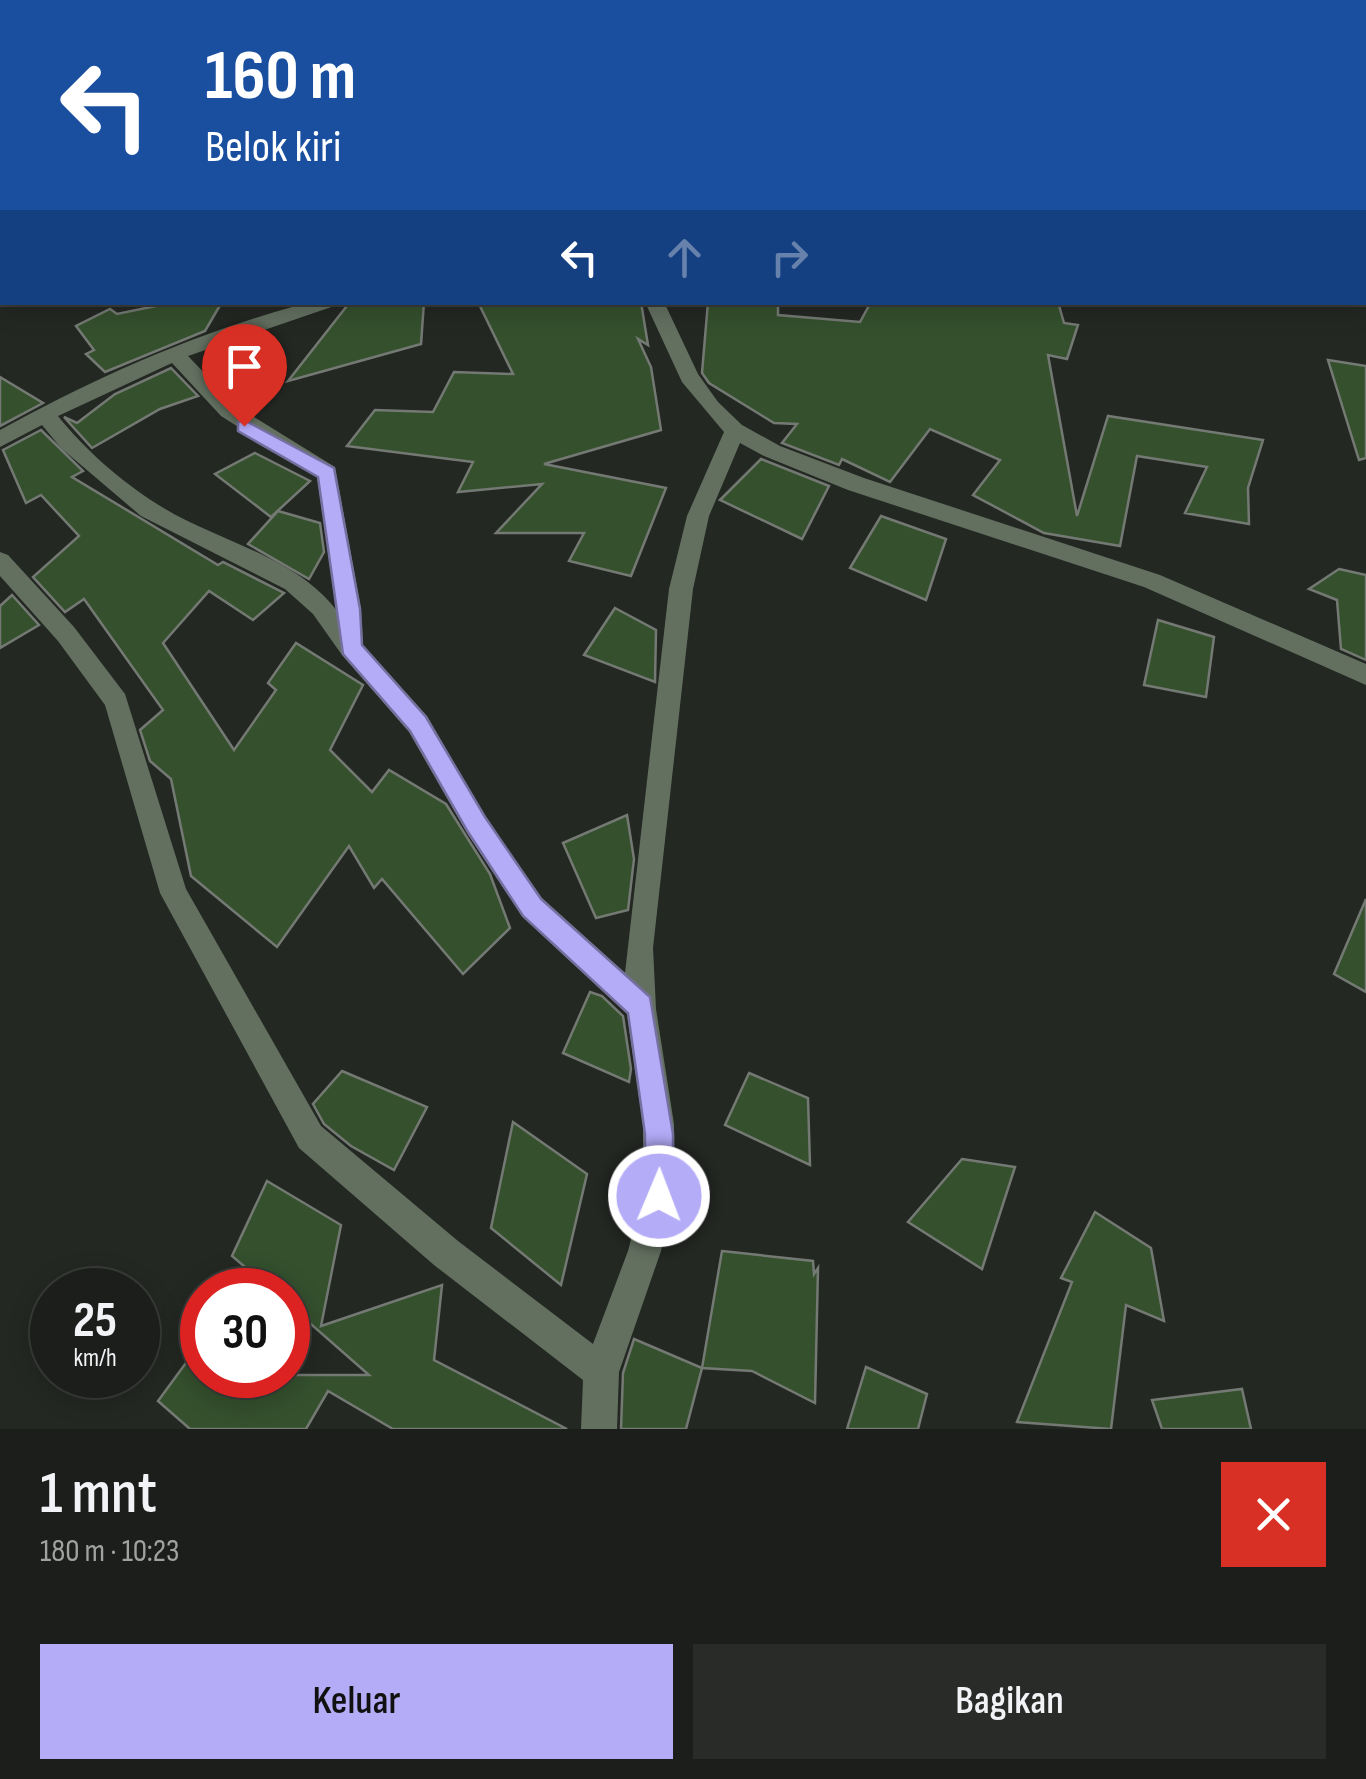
<!DOCTYPE html>
<html lang="id">
<head>
<meta charset="utf-8">
<style>
  body { margin:0; font-family:"Sofia Sans Condensed",sans-serif; background:#282b27; color:#f1f3f6; height:100vh; display:flex; flex-direction:column; font-size:38px; white-space:nowrap }
  * { box-sizing:border-box; margin:0 }
  p { font-size:32px; color:#a0a2a2 }
  .icon { flex:none; width:55px; height:55px; fill:none; stroke:currentColor; stroke-width:2; stroke-linecap:round; stroke-linejoin:round }
  .map { position:relative; height:1429px; overflow:hidden }
  .panel { display:flex; flex-direction:column; background:#1b1e1a; flex:1 }
  .panel>* { flex:none }
  .top-card { position:absolute; left:0px; top:0px; width:1368px; height:305px; box-shadow:0 5px 25px #0003,0 0 0 2px #393c39; background:#1a4fa0; color:#fff; overflow:hidden }
  .speed { position:absolute; left:30px; top:1268px; display:flex; gap:20px; font-size:50px; font-weight:700; text-align:center }
  .speed>* { display:grid; place-content:center; width:130px; height:130px; border-radius:50%; background:#1b1e1a; box-shadow:0 5px 25px #0003,0 0 0 2px #393c39; line-height:1 }
  .speed small { font-size:25px; font-weight:400 }
  .speed .limit { border:15px solid #d22; background:#fff; color:#111 }
  .pin { position:absolute; display:grid; place-items:center; width:85px; height:85px; color:#fff; margin:-102px -42px; border-radius:50% 50% 50% 0; rotate:-45deg; box-shadow:0 0 10px #0007 }
  .pin .icon { rotate:45deg }
  .me { position:absolute; width:110px; margin:-55px; rotate:1deg; stroke-linejoin:round; filter:drop-shadow(0 0 8px #0008) }
  .turn { display:flex; align-items:center; gap:35px; height:210px; padding:0 40px; font-size:45px }
  .turn .icon { width:130px; height:130px; stroke-width:2.5 }
  .turn b { display:block; font-size:70px; line-height:85px }
  .lanes { display:flex; align-items:center; height:95px; padding:0 40px; background:#0003; justify-content:center; gap:50px; direction:ltr }
  .lanes .off { opacity:.35 }
  .round { display:grid; place-items:center; flex:none; width:105px; height:105px; border-radius:0px; background:#282b27 }
  .summary { display:flex; align-items:center; justify-content:space-between; height:170px; padding:0 40px }
  h1 { font-size:60px; font-weight:600; line-height:75px }
  .primary-button { display:flex; gap:20px; margin-top:auto; padding:20px 40px }
  .primary-button a { flex:1; height:115px; border-radius:0px; background:#b5acf8; color:#111; font-size:40px; font-weight:600; line-height:115px; text-align:center }
  .primary-button a+a { background:#282b27; color:#f1f3f6 }
  .map>svg:first-child { display:block }
  .building { fill:#34502d; stroke:#747973; stroke-width:2.5 }
  .lines { fill:none; stroke-linecap:round; stroke-linejoin:round }
  .street { fill:#637060; fill-rule:evenodd }
  .route { fill:#b5acf8; stroke:#7670a1; stroke-width:2.5 }
</style>
</head>
<body>
<div class="map">
<svg width="1366" height="1429" viewBox="0 0 1366 1429">
  <rect width="100%" height="100%" fill="#242823"/>
  <g class="building">
    <path d="M175,302h47l-17,29 -100,41 -19,-18 8,-4 -18,-24 34,-17 7,5z"/>
    <path d="M350,302h74l-3,42 -133,37z"/>
    <path d="M478,302h163l7,43 -10,-6 13,28 10,63 -117,34 122,24 -35,88 -62,-15 15,-28h-88l46,-49 -84,8 15,-30 -126,-16 28,-36 58,2 21,-40 59,2z"/>
    <path d="M708,302h70v13l82,7 11,-20h187l6,21 14,2 -11,34 -19,-4 29,161 31,-100 155,24 -15,48 1,36 -64,-11 22,-46 -70,-11 -17,90 -76,-13 -71,-38 27,-35 -70,-31 -40,53 -48,-23 -3,6 -57,-22 15,-19 -23,-1 -65,-40 -7,-10z"/>
    <path d="M1328,360l38,6v92l-7,2z"/>
    <path d="M171,368l27,28 -38,13 -68,39 -28,-31 13,6 38,-29z"/>
    <path d="M0,377l43,26 -43,23z"/>
    <path d="M41,430l42,41 -11,6 146,88 5,-3 61,31 -31,27 -44,-29 -46,52 71,107 42,-60 -8,-7 28,-40 67,42 -33,65 42,42 17,-22 57,34 44,70 20,54 -47,46 -81,-95 -8,9 -25,-42 -72,101 -86,-71 -20,-97 -21,-18 -10,-31 23,-20 -79,-111 -19,13 -32,-35 46,-41 -38,-41 -15,8 -23,-53z"/>
    <path d="M255,453l55,28 -39,36 -56,-43z"/>
    <path d="M761,459l68,27 -27,53 -82,-39z"/>
    <path d="M278,511l42,12 4,29 -15,27 -61,-35z"/>
    <path d="M881,516l65,23 -20,61 -76,-32z"/>
    <path d="M1339,569l27,6v85l-25,-11 -4,-49 -28,-11z"/>
    <path d="M12,595l27,30 -39,23v-42z"/>
    <path d="M615,608l41,22 -1,52 -71,-27z"/>
    <path d="M1158,620l56,17 -8,60 -62,-12z"/>
    <path d="M627,815l7,44 -6,51 -32,8 -33,-75z"/>
    <path d="M1366,899v93l-32,-18z"/>
    <path d="M590,992l12,4 21,20 8,53 -2,13 -66,-29z"/>
    <path d="M342,1071l85,36 -33,63 -43,-24 -27,-22 -11,-20z"/>
    <path d="M749,1073l59,25 2,67 -85,-40z"/>
    <path d="M513,1122l74,52 -26,111 -70,-57z"/>
    <path d="M962,1159l53,8 -33,102 -74,-47z"/>
    <path d="M267,1181l74,44 -20,101 121,-41 -8,75 133,69h-174l-65,-38 -22,38h-116l-32,-28 44,-60v34h167l-81,-71v-14h-16l-40,-34z"/>
    <path d="M1095,1212l56,36 13,73 -38,-16 -15,124 -94,-7 55,-140 -11,-4z"/>
    <path d="M722,1251l91,10 1,13 4,-6 -3,135 -63,-32 -50,-3z"/>
    <path d="M634,1339l68,29 -16,61h-65l2,-56z"/>
    <path d="M866,1367l61,27 -9,35h-71z"/>
    <path d="M1242,1389l9,40h-89l-10,-29z"/>
  </g>
  <g class="lines">
    <g class="street">
      <path d="M668,0h14l1,2h-14z"/>
      <path d="M1111,0h19l1,2h-19z"/>
      <rect x="1365" y="55" width="1" height="10"/>
      <path d="M311,302h35l-158,54 48,50 99,61 26,142 2,36 64,71 58,101 57,81 83,75 44,-384 18,-73 37,-84 -42,-50 -37,-80h19l34,72 20,28 24,23 38,21 84,32 296,97 206,89v21l-222,-98 -296,-97 -84,-34 -24,-13 -31,73 -16,73 -40,359 3,61 18,115 1,69 -14,58 -42,121 -2,57h-36l2,-49 -149,-115 -135,-117 -139,-255 -55,-188 -47,-64 -58,-65v-24l8,3 66,72 51,67 61,195 135,237 137,115 135,103 35,-93 15,-58v-69l-16,-110 -105,-98 -55,-83 -58,-101 -67,-77 -29,-41 -28,-25 -144,-73 -80,-68 -19,-23 -42,22v-17c98,-54 202,-100 311,-128zM172,363l49,53 96,61 20,134c-42,-56 -122,-70 -180,-107 -35,-22 -73,-55 -99,-88z"/>
    </g>
  </g>
  <path class="route" d="M244,420l90,48 26,141 2,36 64,72 59,100 56,82 109,98 23,137v62l-4,11 -10,4 -10,-4 -4,-11v-62l-17,-121 -105,-97 -55,-84 -58,-101 -67,-77 -25,-177 -80,-46v-9z"/>
</svg>
<div class="speed"><div>25<small>km/h</small></div><div class="limit">30</div></div>
<div class="pin" style="left:244px;top:426px;background:#d93025"><svg class="icon" aria-label="arrive" viewBox="0 0 24 24"><path d="M6 21V4h12l-3 4 3 4H6"/></svg></div>
<svg class="me" style="left:659px;top:1196px" viewBox="-20 -20 40 40"><circle r="17" fill="#b5acf8" stroke="#fff" stroke-width="3"/><path d="M0-11L8 9 0 5-8 9z" fill="#fff"/></svg>
<div class="top-card">
<div class="turn"><svg class="icon" aria-label="left" viewBox="0 0 24 24"><path d="M17 20v-9H6M10 6l-5 5 5 5"/></svg><div><b>160 m</b>Belok kiri</div></div>
<div class="lanes"><svg class="icon" aria-label="left" viewBox="0 0 24 24"><path d="M17 20v-9H6M10 6l-5 5 5 5"/></svg><svg class="icon off" aria-label="ahead" viewBox="0 0 24 24"><path d="M12 20V5M6 11l6-6 6 6"/></svg><svg class="icon off" aria-label="right" viewBox="0 0 24 24"><path d="M7 20v-9h11M14 6l5 5-5 5"/></svg></div>
</div>
</div>
<section class="panel">
<div class="summary"><div><h1>1 mnt</h1><p>180 m · 10:23</p></div><a class="round" style="background:#d93025;color:#fff"><svg class="icon" aria-label="close" viewBox="0 0 24 24"><path d="M6 6l12 12M18 6L6 18"/></svg></a></div>
<div class="primary-button"><a>Keluar</a><a>Bagikan</a></div>
</section>
</body>
</html>
